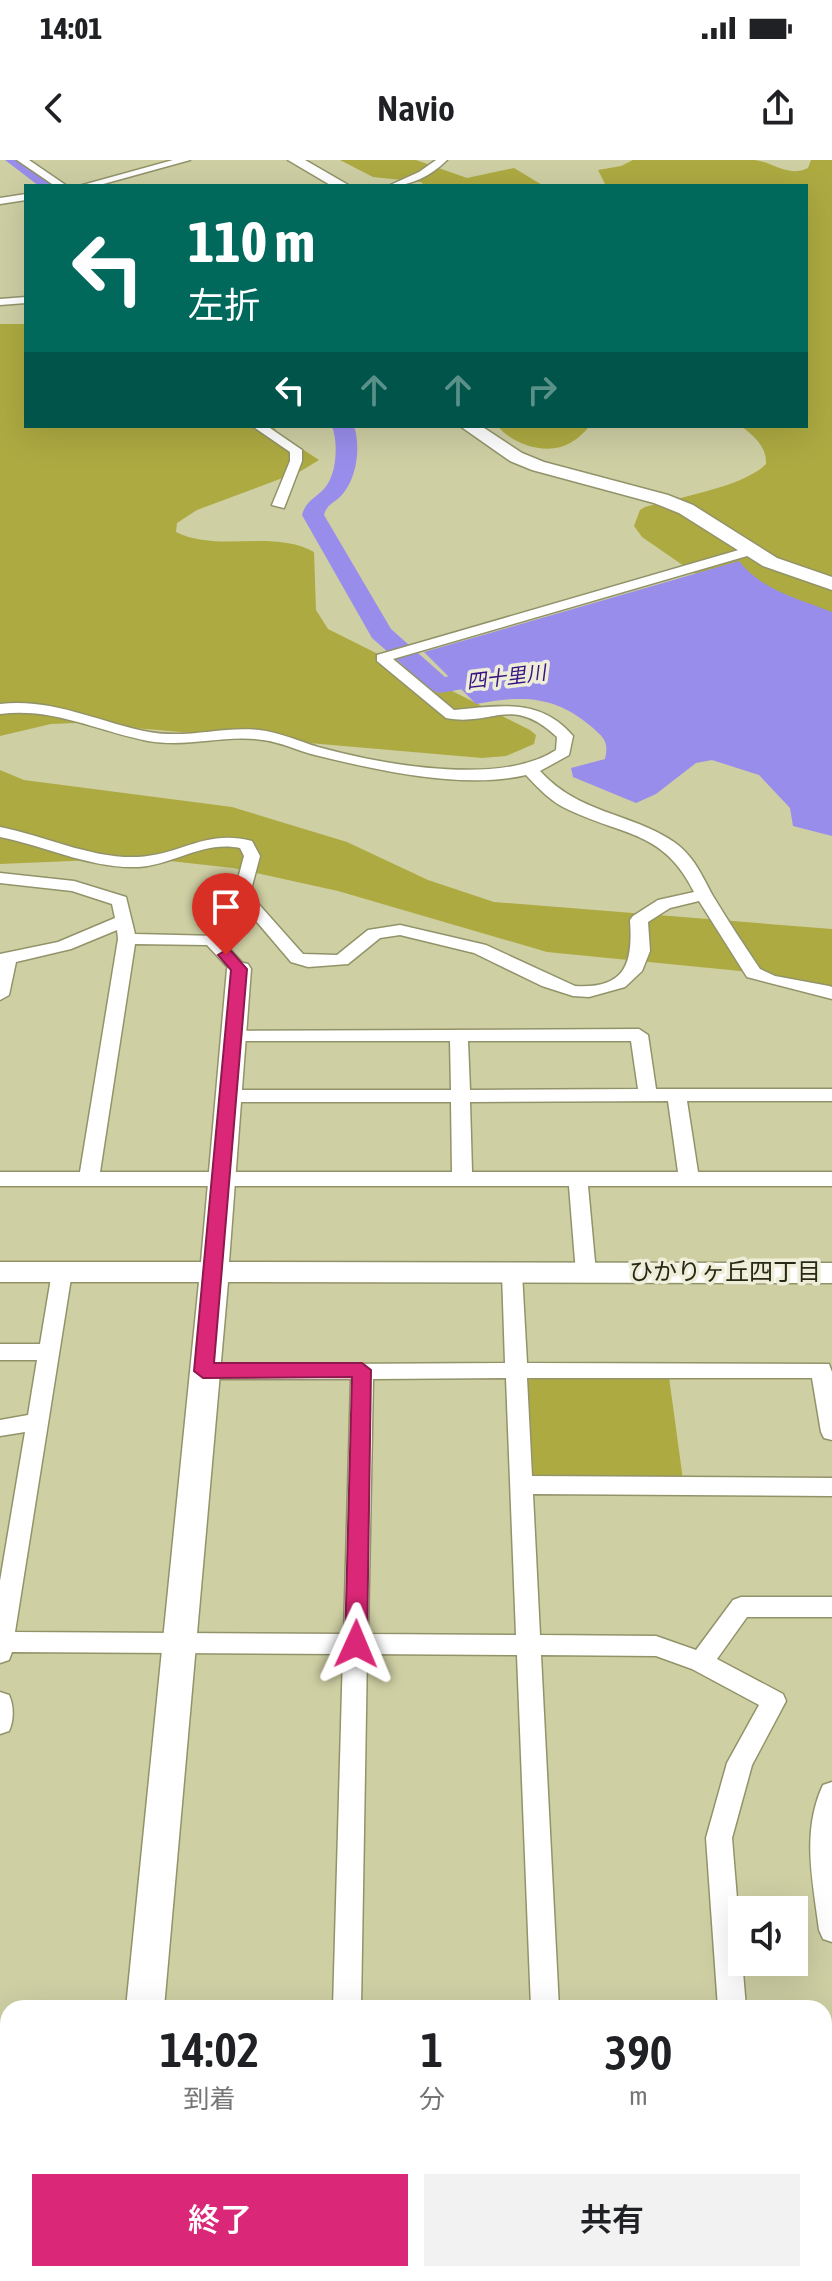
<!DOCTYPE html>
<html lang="ja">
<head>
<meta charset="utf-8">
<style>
  body { margin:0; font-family:"Asap Condensed","Noto Sans JP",sans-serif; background:#f2f2f2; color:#202124; height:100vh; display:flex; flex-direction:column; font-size:30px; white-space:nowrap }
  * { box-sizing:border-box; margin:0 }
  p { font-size:26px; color:#757577 }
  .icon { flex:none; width:44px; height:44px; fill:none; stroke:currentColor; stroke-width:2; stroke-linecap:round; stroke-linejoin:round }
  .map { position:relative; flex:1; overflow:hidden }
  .side { position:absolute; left:0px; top:1840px; width:832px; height:282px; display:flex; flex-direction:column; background:#fff; border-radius:24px 24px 0 0; box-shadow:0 8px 32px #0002 }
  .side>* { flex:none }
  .guide { position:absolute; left:24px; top:24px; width:784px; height:244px; border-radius:0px; box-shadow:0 8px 32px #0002; background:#00695c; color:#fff; overflow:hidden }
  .buttons { position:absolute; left:728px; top:1736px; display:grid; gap:16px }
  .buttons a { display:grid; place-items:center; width:80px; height:80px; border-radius:0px; background:#fff; box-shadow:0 8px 32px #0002; font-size:40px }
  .pin { position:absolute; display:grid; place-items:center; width:68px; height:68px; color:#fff; margin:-82px -34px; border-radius:50% 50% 50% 0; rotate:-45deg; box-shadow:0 0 8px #0007 }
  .pin .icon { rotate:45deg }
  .me { position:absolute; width:88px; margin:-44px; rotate:1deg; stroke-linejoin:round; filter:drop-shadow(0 0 6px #0008) }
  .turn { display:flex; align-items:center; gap:28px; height:168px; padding:0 32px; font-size:36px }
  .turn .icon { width:104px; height:104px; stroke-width:2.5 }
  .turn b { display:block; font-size:56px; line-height:68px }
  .lanes { display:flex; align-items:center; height:76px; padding:0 32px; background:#0003; justify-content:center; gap:40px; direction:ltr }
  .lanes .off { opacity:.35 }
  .eta { display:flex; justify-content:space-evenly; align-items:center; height:136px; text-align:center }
  .eta b { font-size:48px; font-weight:600; line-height:56px }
  .primary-button { display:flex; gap:16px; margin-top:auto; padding:16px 32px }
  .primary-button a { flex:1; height:92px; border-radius:0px; background:#db2777; color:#fff; font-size:32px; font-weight:600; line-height:92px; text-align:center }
  .primary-button a+a { background:#f2f2f2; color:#202124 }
  .status { display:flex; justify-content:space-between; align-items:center; height:56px; padding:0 40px; background:#fff; direction:ltr }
  .status svg { height:22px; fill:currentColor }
  header { display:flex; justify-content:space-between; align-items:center; height:104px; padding:0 32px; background:#fff; font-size:36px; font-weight:600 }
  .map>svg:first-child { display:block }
  .green { fill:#adaa42 }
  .water { fill:#998deb }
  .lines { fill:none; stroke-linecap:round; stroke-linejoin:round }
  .river { fill:#998deb; fill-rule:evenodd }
  .street-casing { stroke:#93936a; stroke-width:3 }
  .secondary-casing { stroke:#93936a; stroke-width:3 }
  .street { fill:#fff; fill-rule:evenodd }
  .secondary { fill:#fff; fill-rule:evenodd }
  .route { fill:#db2777; stroke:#8e194d; stroke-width:2 }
  .labels { text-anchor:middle; stroke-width:7; stroke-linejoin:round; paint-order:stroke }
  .far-water-label { font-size:20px; font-style:italic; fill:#381583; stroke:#eeeed8 }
  .neighbourhood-label { font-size:24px; fill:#282817; stroke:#eeeed8 }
</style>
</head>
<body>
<div class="status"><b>14:01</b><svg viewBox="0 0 49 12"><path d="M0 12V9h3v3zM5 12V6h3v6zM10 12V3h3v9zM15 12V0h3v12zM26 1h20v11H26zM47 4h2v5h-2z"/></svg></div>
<header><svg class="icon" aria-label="back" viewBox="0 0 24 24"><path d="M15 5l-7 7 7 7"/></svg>Navio<svg class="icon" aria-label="share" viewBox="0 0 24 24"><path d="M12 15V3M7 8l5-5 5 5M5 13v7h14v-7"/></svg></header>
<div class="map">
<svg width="832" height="2121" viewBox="0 0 832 2121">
  <rect width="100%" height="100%" fill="#cfcfa4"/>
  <g class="green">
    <path d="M340,0h76l51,18 47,-10 30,18h-119l-4,-4 -48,-5z"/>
    <path d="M633,0c40,0 81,0 121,0 19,2 34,18 54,8l3,-8h21v524l-119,-98 -71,-49 -8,-11 6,-16 5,-3c33,-10 98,-20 121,-43 1,-17 -12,-28 -25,-38h65v-240h-200l-8,-16 23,-4z"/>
    <path d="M0,164h26v102h247l5,7 41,27 -18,11 -104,39 -20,13 -1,9c42,21 96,-3 138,20l2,58 12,19 202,101 6,5 -2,9 -28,12 -24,2 -406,-35 -25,1 -51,12z"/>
    <path d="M498,266h92c-6,6 -12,13 -20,17 -21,13 -58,2 -72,-17z"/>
    <path d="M0,610l24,10 208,27 115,35 81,38 66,22 338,27v69l-92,-27 -193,-19 -209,-61 -105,-23 -90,-10 -143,6z"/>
    <path d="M533,1217h136l14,103 -145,-1 -7,-5 -5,-92z"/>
  </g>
  <path class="water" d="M739,401c22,29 60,38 93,51v224l-39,-10 -3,-18 -31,-33 -47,-15 -16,3 -40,31 -20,9 -63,-26 -2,-9 34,-9c4,-17 -1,-21 -12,-31 -37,-33 -71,-33 -117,-24l-52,-52z"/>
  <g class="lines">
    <g class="river">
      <path d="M5,0h19l35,26h-20z"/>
      <path d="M332,266h22c7,21 3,53 -13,70 -7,7 -14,8 -17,19l67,114 54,48 55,-9 9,3 4,5 -4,5 -69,12 -9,-3 -59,-52 -70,-123c4,-16 17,-18 25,-30 10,-15 11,-43 5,-59z"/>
    </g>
    <g class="street-casing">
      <g id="street">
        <path d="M17,0h12l38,26h-12z"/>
        <path d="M173,0h17l-94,26h-17z"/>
        <path d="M436,0h11c-16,16 -36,26 -59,26l31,-14z"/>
        <path d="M26,34v6l-26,4v-6z"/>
        <path d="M26,137v6l-26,2v-6z"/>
        <path d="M252,266h15l35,24v11l-18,47 -12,-3 18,-44v-9z"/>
        <path d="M749,387l5,1v6l-361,105 61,51c45,-4 86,-13 119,26l-4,19 -29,16c39,43 89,41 134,71 20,14 28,34 39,54 15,25 31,49 47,73l15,7 54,10 3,1v12l-85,-22 -48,-76 -29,7 -22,14 2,29 -8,20 -17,16 -36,10 -16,-1 -31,-10 -68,-33 -74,-18 -20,3 -32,26 -40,3 -17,-5 -52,-61 -3,-15 8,-30 -4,-8c-36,-8 -67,17 -102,19 -46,2 -93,-21 -138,-30v-10c45,9 92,32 138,30 43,-2 67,-28 114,-16l8,15 -8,30 3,14 48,54 34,1 31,-25 32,-5 86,20 89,41c51,3 58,-23 55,-66l3,-4 25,-16 36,-8c-30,-61 -70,-56 -125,-82 -18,-8 -30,-21 -43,-35 -62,15 -150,-5 -211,-20 -17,-4 -34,-13 -52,-15 -38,-6 -74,8 -115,1 -51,-10 -95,-34 -148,-27v-10c54,-6 97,18 149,28 39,7 73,-6 110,-2 20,2 39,11 59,17 62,17 182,40 238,3l1,-13c-46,-43 -64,-10 -111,-19l-69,-57v-6z"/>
        <path d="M0,713l74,8 52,16 9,37 83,2 30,33 -9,5 -6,-1 -26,-28 -72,-1 -35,228h352l-1,-70h-223l-9,-6 9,-6h223l-1,-49h-217l-6,-2 -3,-4 3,-4 412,-2 9,6 8,54h176v12h-145l11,71h134v14h-244l8,87 -3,5h-14l-3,-5 -7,-87h-569v-14h80l38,-233 -1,-9 -46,19 -55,13 -7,33 -9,5v-46l58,-12 57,-24 -3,-14 -40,-13 -72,-8zM468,881h163l7,48 -168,1zM668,941l10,71h-206l-2,-70z"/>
        <path d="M62,1105l7,2 3,5 -57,360 329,2 7,-255h-148l-8,-2 -3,-6 3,-6 310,-2 -3,-90 3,-5h14l3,5 5,90 302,1 3,8v68l-8,-2 -3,-6 -9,-54h-285l5,98 300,2v18l-299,-2 7,141 116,1 40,14 37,-50 8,-3h91v20h-85l-30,42 66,35 3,7 -34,64 -20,73 14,170h-28l-12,-170 21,-75 32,-58 -67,-36 -36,-13 -115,-1 18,353h-28l-14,-353 -150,-1 -6,354h-28l10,-354 -331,-2 -3,8 -9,3v-82l25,-149 -25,4v-16l28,-5 9,-55h-37v-16h40l12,-72 3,-5zM506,1218l10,257 -148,-1 5,-255z"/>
        <path d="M0,1532l9,3c5,11 5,25 0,36l-9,3z"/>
        <path d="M832,1622v160l-9,-3 -4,-9c-6,-49 -18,-98 4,-145z"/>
        <rect x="0" y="1947" width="8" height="28"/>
        <rect x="326" y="2114" width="30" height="7"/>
        <path d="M542,2114h30l1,7h-30z"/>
        <path d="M629,2114h30l1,7h-30z"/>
      </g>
    </g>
    <g class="secondary-casing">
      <g id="secondary">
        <path d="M288,0h17l45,26h-18z"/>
        <path d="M460,266h21l41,27 22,9 124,33 25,10 84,53 55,19v13l-69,-24 -84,-53 -25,-10 -122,-33 -22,-9z"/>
        <path d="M239,802l9,2 3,5 -22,293 603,1v20l-604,-1 -64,726h-38l73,-726h-199v-20h201l26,-293 3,-5z"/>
        <rect x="99" y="2114" width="42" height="7"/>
      </g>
    </g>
    <use href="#street" class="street"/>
    <use href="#secondary" class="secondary"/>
  </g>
  <path class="route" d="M226,790l5,1 16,18 -33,394h148l9,7 -4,274 -4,6 -7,3 -8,-3 -3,-6 7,-267 -149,1 -9,-7 37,-401 -13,-15z"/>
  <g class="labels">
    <g class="far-water-label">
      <text transform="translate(506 517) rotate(-7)" y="7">四十里川</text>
    </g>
    <g class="neighbourhood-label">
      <text x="725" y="1120">ひかりヶ丘四丁目</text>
    </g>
  </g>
</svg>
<div class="buttons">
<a><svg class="icon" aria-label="sound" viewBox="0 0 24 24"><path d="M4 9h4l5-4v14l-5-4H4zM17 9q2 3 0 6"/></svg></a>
</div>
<div class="pin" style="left:226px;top:795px;background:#d93025"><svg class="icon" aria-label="arrive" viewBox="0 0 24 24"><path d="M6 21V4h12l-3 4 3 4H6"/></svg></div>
<svg class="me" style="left:356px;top:1484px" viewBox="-20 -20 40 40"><path d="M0-17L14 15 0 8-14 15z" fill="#db2777" stroke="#fff" stroke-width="4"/></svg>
<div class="guide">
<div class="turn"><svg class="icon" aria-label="left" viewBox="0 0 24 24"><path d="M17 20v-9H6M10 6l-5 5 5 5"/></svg><div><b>110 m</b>左折</div></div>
<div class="lanes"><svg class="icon" aria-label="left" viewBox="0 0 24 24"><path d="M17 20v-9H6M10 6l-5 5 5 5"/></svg><svg class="icon off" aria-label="ahead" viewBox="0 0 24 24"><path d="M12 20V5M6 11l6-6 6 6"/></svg><svg class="icon off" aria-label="ahead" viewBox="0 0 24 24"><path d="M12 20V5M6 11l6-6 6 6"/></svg><svg class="icon off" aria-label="right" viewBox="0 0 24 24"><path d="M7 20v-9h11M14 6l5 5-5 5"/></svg></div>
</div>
<section class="side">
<div class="eta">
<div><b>14:02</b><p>到着</p></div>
<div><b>1</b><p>分</p></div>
<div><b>390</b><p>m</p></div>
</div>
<div class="primary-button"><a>終了</a><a>共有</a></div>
</section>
</div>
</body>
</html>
